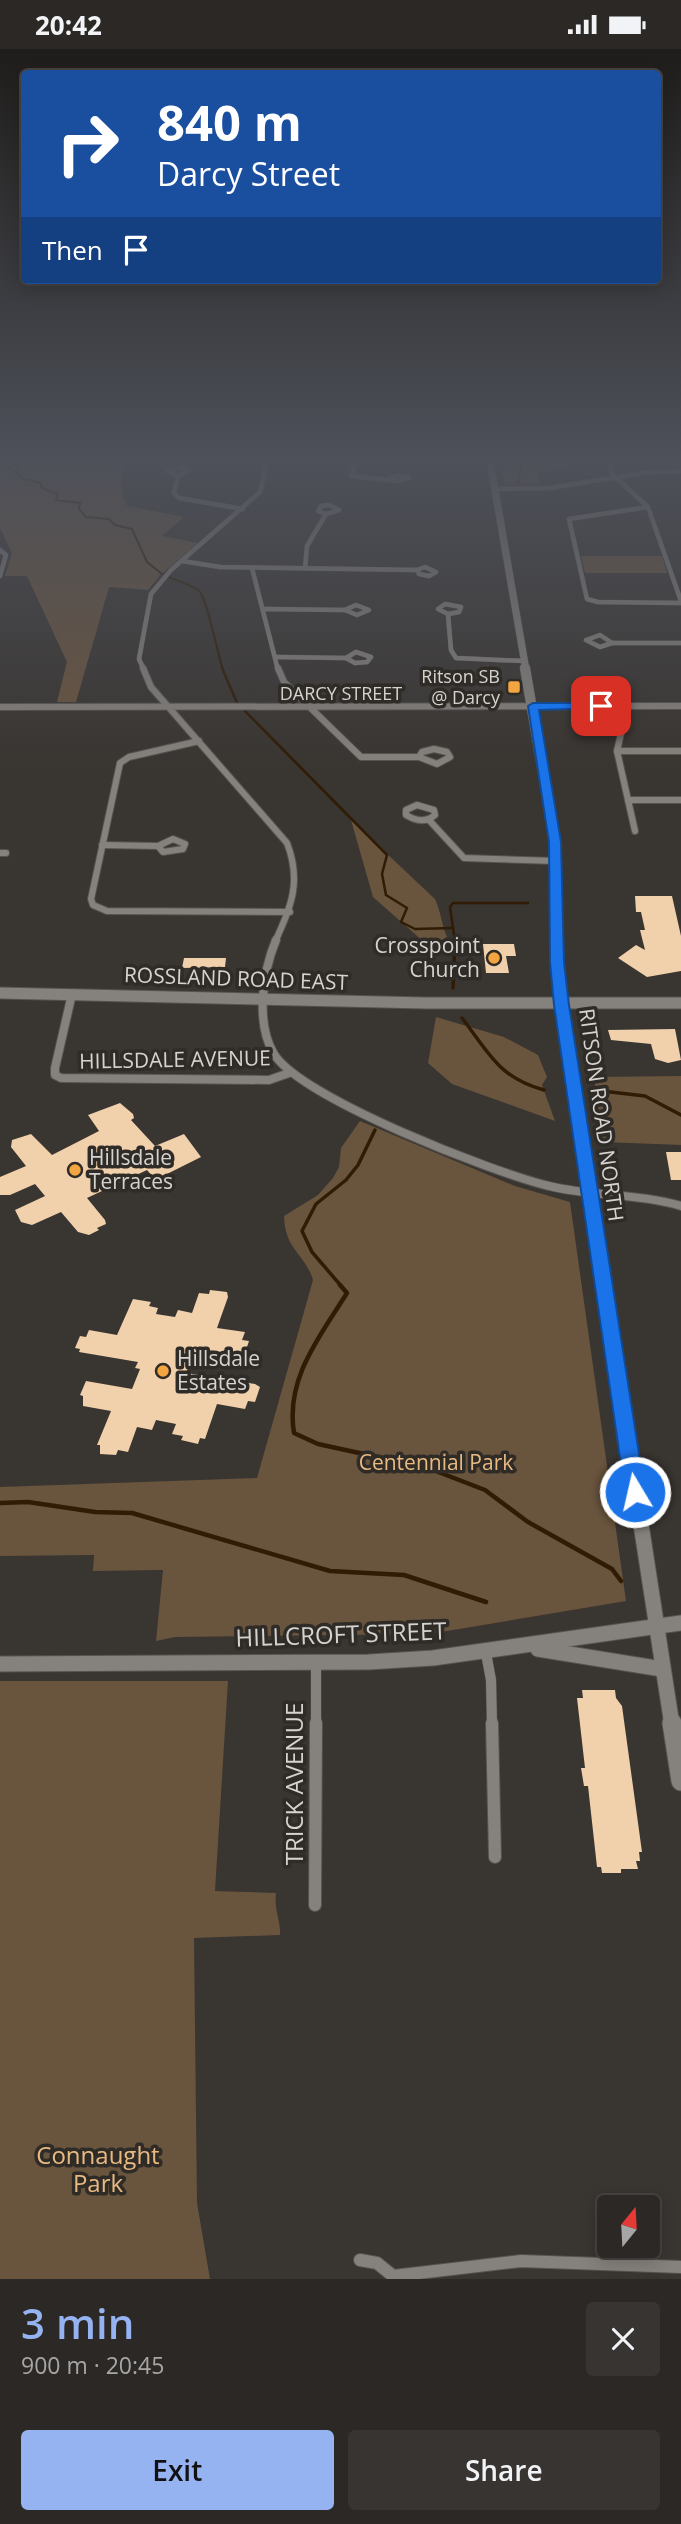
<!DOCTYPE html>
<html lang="en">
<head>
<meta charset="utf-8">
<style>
  body { margin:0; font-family:"Open Sans",sans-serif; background:#373432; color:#f1f3f6; height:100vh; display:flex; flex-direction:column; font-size:26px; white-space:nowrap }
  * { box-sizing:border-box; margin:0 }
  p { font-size:23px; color:#a6a6a7 }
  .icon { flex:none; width:38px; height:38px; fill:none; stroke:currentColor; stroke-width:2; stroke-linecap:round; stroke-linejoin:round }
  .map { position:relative; height:2230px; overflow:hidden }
  .side { display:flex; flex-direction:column; background:#2b2825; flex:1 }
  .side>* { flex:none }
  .guide { position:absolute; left:21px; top:21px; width:640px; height:214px; border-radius:7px; box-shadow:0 4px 18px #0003,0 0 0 2px #474442; background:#1a4fa0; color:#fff; overflow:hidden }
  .needle { width:46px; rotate:18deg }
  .fabs { position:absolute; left:597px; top:2146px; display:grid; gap:14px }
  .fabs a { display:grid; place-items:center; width:63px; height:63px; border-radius:7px; background:#2b2825; box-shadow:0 4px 18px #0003,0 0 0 2px #474442; font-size:35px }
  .pin { position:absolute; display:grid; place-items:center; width:60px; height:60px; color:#fff; margin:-30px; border-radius:14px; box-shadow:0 4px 10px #0006 }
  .me { position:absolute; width:77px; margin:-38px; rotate:351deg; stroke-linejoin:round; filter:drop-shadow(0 0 5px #0008) }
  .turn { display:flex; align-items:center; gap:24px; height:147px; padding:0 21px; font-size:32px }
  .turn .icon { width:91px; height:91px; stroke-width:2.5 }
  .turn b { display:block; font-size:49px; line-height:60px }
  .then { display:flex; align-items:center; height:66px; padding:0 21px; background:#0003; gap:14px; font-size:26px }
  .round { display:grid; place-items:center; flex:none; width:74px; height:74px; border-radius:7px; background:#373432 }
  .overview { display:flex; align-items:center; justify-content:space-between; height:119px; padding:0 21px }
  h1 { font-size:42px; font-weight:600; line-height:52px; color:#95b2f1 }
  .button { display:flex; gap:14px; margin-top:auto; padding:14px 21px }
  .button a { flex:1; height:80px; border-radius:7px; background:#95b2f1; color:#111; font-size:28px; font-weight:600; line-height:80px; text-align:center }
  .button a+a { background:#373432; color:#f1f3f6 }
  .status { display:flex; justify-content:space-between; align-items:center; height:49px; padding:0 35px; background:#2b2825; direction:ltr }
  .status svg { height:19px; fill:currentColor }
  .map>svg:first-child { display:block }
  .green { fill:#69543e }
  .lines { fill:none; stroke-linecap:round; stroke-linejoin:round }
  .stream-far3 { stroke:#301c04; stroke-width:2 }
  .stream-far2 { stroke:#301c04; stroke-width:2.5 }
  .stream-far1 { stroke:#301c04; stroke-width:3.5 }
  .stream { stroke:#301c04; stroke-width:4.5 }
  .building { fill:#f1d0ac }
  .street-far4-casing { stroke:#565350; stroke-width:5 }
  .street-far3-casing { stroke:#565350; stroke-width:8 }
  .street-far2-casing { stroke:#565350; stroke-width:10 }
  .street-far1-casing { stroke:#565350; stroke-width:11 }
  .street-casing { stroke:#565350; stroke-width:14 }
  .secondary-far4-casing { stroke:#565350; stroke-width:8 }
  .secondary-far3-casing { stroke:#565350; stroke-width:11 }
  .secondary-far2-casing { stroke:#565350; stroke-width:13 }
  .secondary-far1-casing { stroke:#565350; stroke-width:17 }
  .secondary-casing { stroke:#565350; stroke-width:21 }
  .street-far4 { stroke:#85817c; stroke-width:4.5 }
  .street-far3 { stroke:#85817c; stroke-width:6 }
  .street-far2 { stroke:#85817c; stroke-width:8 }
  .street-far1 { stroke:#85817c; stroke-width:10 }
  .street { stroke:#85817c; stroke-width:12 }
  .secondary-far4 { stroke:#85817c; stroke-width:7 }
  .secondary-far3 { stroke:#85817c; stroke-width:10 }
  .secondary-far2 { stroke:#85817c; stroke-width:11 }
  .secondary-far1 { stroke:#85817c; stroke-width:15 }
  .secondary { stroke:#85817c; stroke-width:19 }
  .route { fill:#1a73e8; stroke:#114b97; stroke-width:2 }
  .poi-dot { fill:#f2a540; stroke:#2f2b27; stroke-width:2.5 }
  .labels { text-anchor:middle; stroke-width:7; stroke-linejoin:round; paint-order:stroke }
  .far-poi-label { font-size:18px; fill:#d5d3d0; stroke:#2f2b27; text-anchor:end }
  .far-street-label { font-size:18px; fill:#d5d3d0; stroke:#2f2b27 }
  .poi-label { font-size:21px; fill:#d5d3d0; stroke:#2f2b27; text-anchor:start }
  .street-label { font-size:21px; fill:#d5d3d0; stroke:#2f2b27 }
  .park-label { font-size:21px; fill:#e9b982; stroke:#2f2b27 }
  .near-street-label { font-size:24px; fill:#d5d3d0; stroke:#2f2b27 }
  .near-park-label { font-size:24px; fill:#e9b982; stroke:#2f2b27 }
</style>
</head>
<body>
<div class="status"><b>20:42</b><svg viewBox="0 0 49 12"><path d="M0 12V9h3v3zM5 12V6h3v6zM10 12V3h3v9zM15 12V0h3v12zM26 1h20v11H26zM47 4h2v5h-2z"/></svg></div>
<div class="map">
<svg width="681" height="2230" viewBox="0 0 681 2230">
  <rect width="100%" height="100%" fill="#393531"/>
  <g class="green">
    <path d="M8,406l132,1 -14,5c-6,17 -7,29 1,45l57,11 -22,19 36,7 -38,32 -12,15 -39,-3 -33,115h-19l10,-40 -40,-86h-22l7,-23 -12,-25v-64z"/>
    <path d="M500,406h64l1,13 -28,4 3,12 -35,1z"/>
    <path d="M581,507h81l5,17h-82z"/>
    <path d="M351,771l84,79c7,15 7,31 15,44l-26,-1 -51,-45z"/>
    <path d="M436,968l68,20 34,18 9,22 -5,8 13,36 -103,-37 -24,-21z"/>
    <path d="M681,1027v69l-78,-3 -9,-65z"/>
    <path d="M360,1072l155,65 55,16 56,399 -197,33 -254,3 -19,4 7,-71 -70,1 1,-16 -94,1v-69l257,-9 56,-198c-8,-27 -28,-29 -29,-64l34,-21 15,-17 6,-11 2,-19z"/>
    <path d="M0,1632h228l-13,210 61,2c-2,18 5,28 4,42l-86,3 3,265 13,76h-210z"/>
  </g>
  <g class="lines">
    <g class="stream-far3">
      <path d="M3,414l19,15 19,5 1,5 16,6 -2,6 24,3 -1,6 7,8 23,2 6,6 17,4 15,33 15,12"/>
      <path d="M17,424l2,-8 15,-10"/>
      <path d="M518,434l5,-28"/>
      <path d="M169,528c9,4 23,8 30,14 8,7 19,65 24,79"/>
    </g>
    <g class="stream-far2">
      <path d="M222,619l16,37"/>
      <path d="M244,661l143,145 -5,19 4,21 21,13 -6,14 14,7 37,-1"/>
      <path d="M455,893l-5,-35 3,-4h75"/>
    </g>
    <g class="stream-far1">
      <path d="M453,939l2,-48"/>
      <path d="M462,969c27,35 37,60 82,72"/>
      <path d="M602,1042l43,5 36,19"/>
      <path d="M342,1238l-30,-35 -10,-21 14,-27 30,-24 12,-15 17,-35"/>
    </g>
    <g class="stream">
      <path d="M340,1236l7,8c-27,43 -62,86 -53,140l24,11 110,24 57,22 43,32 84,47 9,12"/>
      <path d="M0,1454l28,-1 67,10 37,1 198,58 74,4 82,27"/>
    </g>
  </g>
  <g class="building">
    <path d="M635,847h37l9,40v35l-34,6 -29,-19 18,-13 9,5 -5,-20h5l-4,-18h-5z"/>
    <path d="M483,895h31l2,12h-10l3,17h-23z"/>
    <path d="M184,909h42l-1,9 -43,1z"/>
    <path d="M675,980l6,31 -13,3 -13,-4 -4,-15 -40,-4 -3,-10z"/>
    <path d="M120,1054l13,11 1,4 -3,2 24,26 29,-12 17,23 -40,20 -7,1 -7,-8 -60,28 18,22 1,4 -9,4 2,2 -10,5 -11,-3 -17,-20 -29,13 -11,-3 -6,-12 30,-14 -10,-12 -25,11h-10v-18l26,-11 -15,-19 1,-7 19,-6 21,21 47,-24 -11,-16z"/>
    <path d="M666,1103h15v28h-10z"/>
    <path d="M210,1241l17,2 1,5 -11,31 28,4 -3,8 7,1 -4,12 -6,-1 -1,3 -42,-7 -10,25 69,11 5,3 -5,15 -7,-1 -3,8 -28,-5 -12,35 -5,-1 -2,6 -17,-4 2,-4 -11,-2 4,-10 -20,-4 -4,10 -15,-3 -9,25 -10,-2 -2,5 -16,-1v-9h-3l14,-34 -28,-5v-10l-3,-1 6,-14 46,8 8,-20 -5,-1 3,-6 -59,-10 1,-3 -5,-1 5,-12 6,1 3,-7 28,5 16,-36 18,3 -2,4 9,2 -2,6 19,3 3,-7 14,3 7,-20 10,1z"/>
    <path d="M582,1641h33l1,8 6,8 20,146h-3l1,9h-4l2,8h-17v4h-19l-1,-6h-4l-9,-81h-4l-3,-18h4l-8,-70h6z"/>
  </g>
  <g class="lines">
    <g class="street-far4-casing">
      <g id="street-far4">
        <path d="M359,406l-8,21 47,5 11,-3 -9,-3 -10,3"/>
        <path d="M608,406l4,19 36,33 33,94"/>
        <path d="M179,418l10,3 -11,6 -10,-5z"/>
        <path d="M178,427l-4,17 5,5 64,11"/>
        <path d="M495,440l55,-1 99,-16 32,-1"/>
        <path d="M329,456l10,5 -13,4 -8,-3 3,-5z"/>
        <path d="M648,458l-79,12 18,80 11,3 83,1"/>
        <path d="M0,501l6,5 -6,21"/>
        <path d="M182,512l38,6 197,3"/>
        <path d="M425,518l11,5 -7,4 -10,-2 -2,-4z"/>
        <path d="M252,519l26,102"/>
        <path d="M305,519l2,-22 19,-32"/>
        <path d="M445,555l16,3 -2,5 -11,2 -10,-5z"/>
        <path d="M356,556l13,5 -12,5 -12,-5z"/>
        <path d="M263,560l82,1"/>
        <path d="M448,565l3,36 5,8 68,3"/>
        <path d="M600,586l12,8 -12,4 -14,-7z"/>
        <path d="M612,594h69"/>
        <path d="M356,603l15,5 -4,5 -12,1 -9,-5z"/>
        <path d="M276,608l70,1"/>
        <path d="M144,621l-5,-11 12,-65 20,-24 89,-78 8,-37"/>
      </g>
    </g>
    <g class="street-far3-casing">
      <g id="street-far3">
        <path d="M143,619l8,19 136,156c15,39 4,63 -12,99"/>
        <path d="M278,619l6,14 77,75h58"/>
        <path d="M627,657l-10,45 18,80"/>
        <path d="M0,658l681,-1"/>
        <path d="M199,692l-70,16 -9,6 -29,136 2,6 14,6 183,1"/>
        <path d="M434,700l13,3 3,5 -13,7 -18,-7 3,-5z"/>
        <path d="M617,702h64"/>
        <path d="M628,751h53"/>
        <path d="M417,756l17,5 1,5c-9,8 -19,6 -29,0v-5z"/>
        <path d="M429,771l35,38 91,3"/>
        <path d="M173,790l12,5 -2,5 -20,3 -5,-6z"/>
        <path d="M102,796l56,1"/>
        <path d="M0,804h6"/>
      </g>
    </g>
    <g class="street-far2-casing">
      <g id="street-far2">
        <path d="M276,891c-13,31 -21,83 -2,114 27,44 220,119 275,132 44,11 89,7 132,20"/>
        <path d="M72,945l-17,74v7l6,3 208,2 20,-7"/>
      </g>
    </g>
    <g class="street-far1-casing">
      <g id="street-far1">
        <path d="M486,1604l5,27 1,45"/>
        <path d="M316,1676v-62"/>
      </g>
    </g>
    <g class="street-casing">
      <g id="street">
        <path d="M492,1674l3,134"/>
        <path d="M315,1856l1,-182"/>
        <path d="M360,2211l17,3 16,13 128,-15 160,6"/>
      </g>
    </g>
    <g class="secondary-far4-casing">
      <path id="secondary-far4" d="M489,406l37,215"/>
    </g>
    <g class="secondary-far3-casing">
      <path id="secondary-far3" d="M525,619l30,174 2,100"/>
    </g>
    <g class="secondary-far2-casing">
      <g id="secondary-far2">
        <path d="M557,891l4,65 44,282"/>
        <path d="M0,944l426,10h255"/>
      </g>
    </g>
    <g class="secondary-far1-casing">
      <g id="secondary-far1">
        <path d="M604,1236l68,440"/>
        <path d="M538,1600l124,20"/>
        <path d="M0,1615l369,-2 64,-4 248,-35"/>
      </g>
    </g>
    <g class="secondary-casing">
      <path id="secondary" d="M672,1674l9,58"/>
    </g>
    <use href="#street-far4" class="street-far4"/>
    <use href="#street-far3" class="street-far3"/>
    <use href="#street-far2" class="street-far2"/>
    <use href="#street-far1" class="street-far1"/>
    <use href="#street" class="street"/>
    <use href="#secondary-far4" class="secondary-far4"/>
    <use href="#secondary-far3" class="secondary-far3"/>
    <use href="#secondary-far2" class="secondary-far2"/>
    <use href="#secondary-far1" class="secondary-far1"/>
    <use href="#secondary" class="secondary"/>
  </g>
  <linearGradient id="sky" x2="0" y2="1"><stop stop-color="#1f1d1b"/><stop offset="0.57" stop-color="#4e515a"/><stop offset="1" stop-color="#4e515a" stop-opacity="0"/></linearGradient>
  <rect width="681" height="718" fill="url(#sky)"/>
  <path class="route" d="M601,654l6,3 -2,2 -66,2 22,132 3,120 5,43 76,487 -3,6h-14l-3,-6 -71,-487 -4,-43 -1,-120 -21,-136 5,-3z"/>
  <g class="poi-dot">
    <rect x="507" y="631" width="14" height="14" rx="3.5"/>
    <circle cx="494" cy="909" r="7"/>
    <circle cx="75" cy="1121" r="7"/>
    <circle cx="163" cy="1322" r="7"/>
  </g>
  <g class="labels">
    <g class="far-poi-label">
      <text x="500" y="634">Ritson SB<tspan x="500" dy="21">@ Darcy</tspan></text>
    </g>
    <g class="far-street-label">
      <text x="341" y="651">DARCY STREET</text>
    </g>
    <g class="poi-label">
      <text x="480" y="904" text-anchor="end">Crosspoint<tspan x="480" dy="24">Church</tspan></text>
      <text x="89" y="1116">Hillsdale<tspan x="89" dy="24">Terraces</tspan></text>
      <text x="177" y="1317">Hillsdale<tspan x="177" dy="24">Estates</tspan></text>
    </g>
    <g class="street-label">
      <text transform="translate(236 930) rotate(2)" y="7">ROSSLAND ROAD EAST</text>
      <text transform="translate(175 1011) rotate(-1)" y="7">HILLSDALE AVENUE</text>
      <text transform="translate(601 1066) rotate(82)" y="7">RITSON ROAD NORTH</text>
    </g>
    <g class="park-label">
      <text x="436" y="1421">Centennial Park</text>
    </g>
    <g class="near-street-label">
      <text transform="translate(341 1586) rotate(-2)" y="8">HILLCROFT STREET</text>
      <text transform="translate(295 1735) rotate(-90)" y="8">TRICK AVENUE</text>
    </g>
    <g class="near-park-label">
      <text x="98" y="2115">Connaught<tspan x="98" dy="28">Park</tspan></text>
    </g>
  </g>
</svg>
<div class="fabs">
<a><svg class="needle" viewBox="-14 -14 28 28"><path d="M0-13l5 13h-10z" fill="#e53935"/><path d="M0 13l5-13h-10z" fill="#a6a6a7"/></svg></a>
</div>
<div class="pin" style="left:601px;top:657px;background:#d93025"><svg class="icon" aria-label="arrive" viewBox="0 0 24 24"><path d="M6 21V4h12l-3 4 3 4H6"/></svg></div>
<svg class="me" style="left:635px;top:1443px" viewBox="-20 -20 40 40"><circle r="17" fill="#1a73e8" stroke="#fff" stroke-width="3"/><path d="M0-11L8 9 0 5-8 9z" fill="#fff"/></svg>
<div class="guide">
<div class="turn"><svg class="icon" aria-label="right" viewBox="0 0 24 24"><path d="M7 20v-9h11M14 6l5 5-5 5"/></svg><div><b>840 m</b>Darcy Street</div></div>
<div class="then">Then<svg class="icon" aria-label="arrive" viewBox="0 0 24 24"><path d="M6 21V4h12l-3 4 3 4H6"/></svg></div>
</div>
</div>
<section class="side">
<div class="overview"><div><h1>3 min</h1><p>900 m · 20:45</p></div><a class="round"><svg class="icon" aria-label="close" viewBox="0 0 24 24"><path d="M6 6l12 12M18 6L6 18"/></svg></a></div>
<div class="button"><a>Exit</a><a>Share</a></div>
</section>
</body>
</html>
